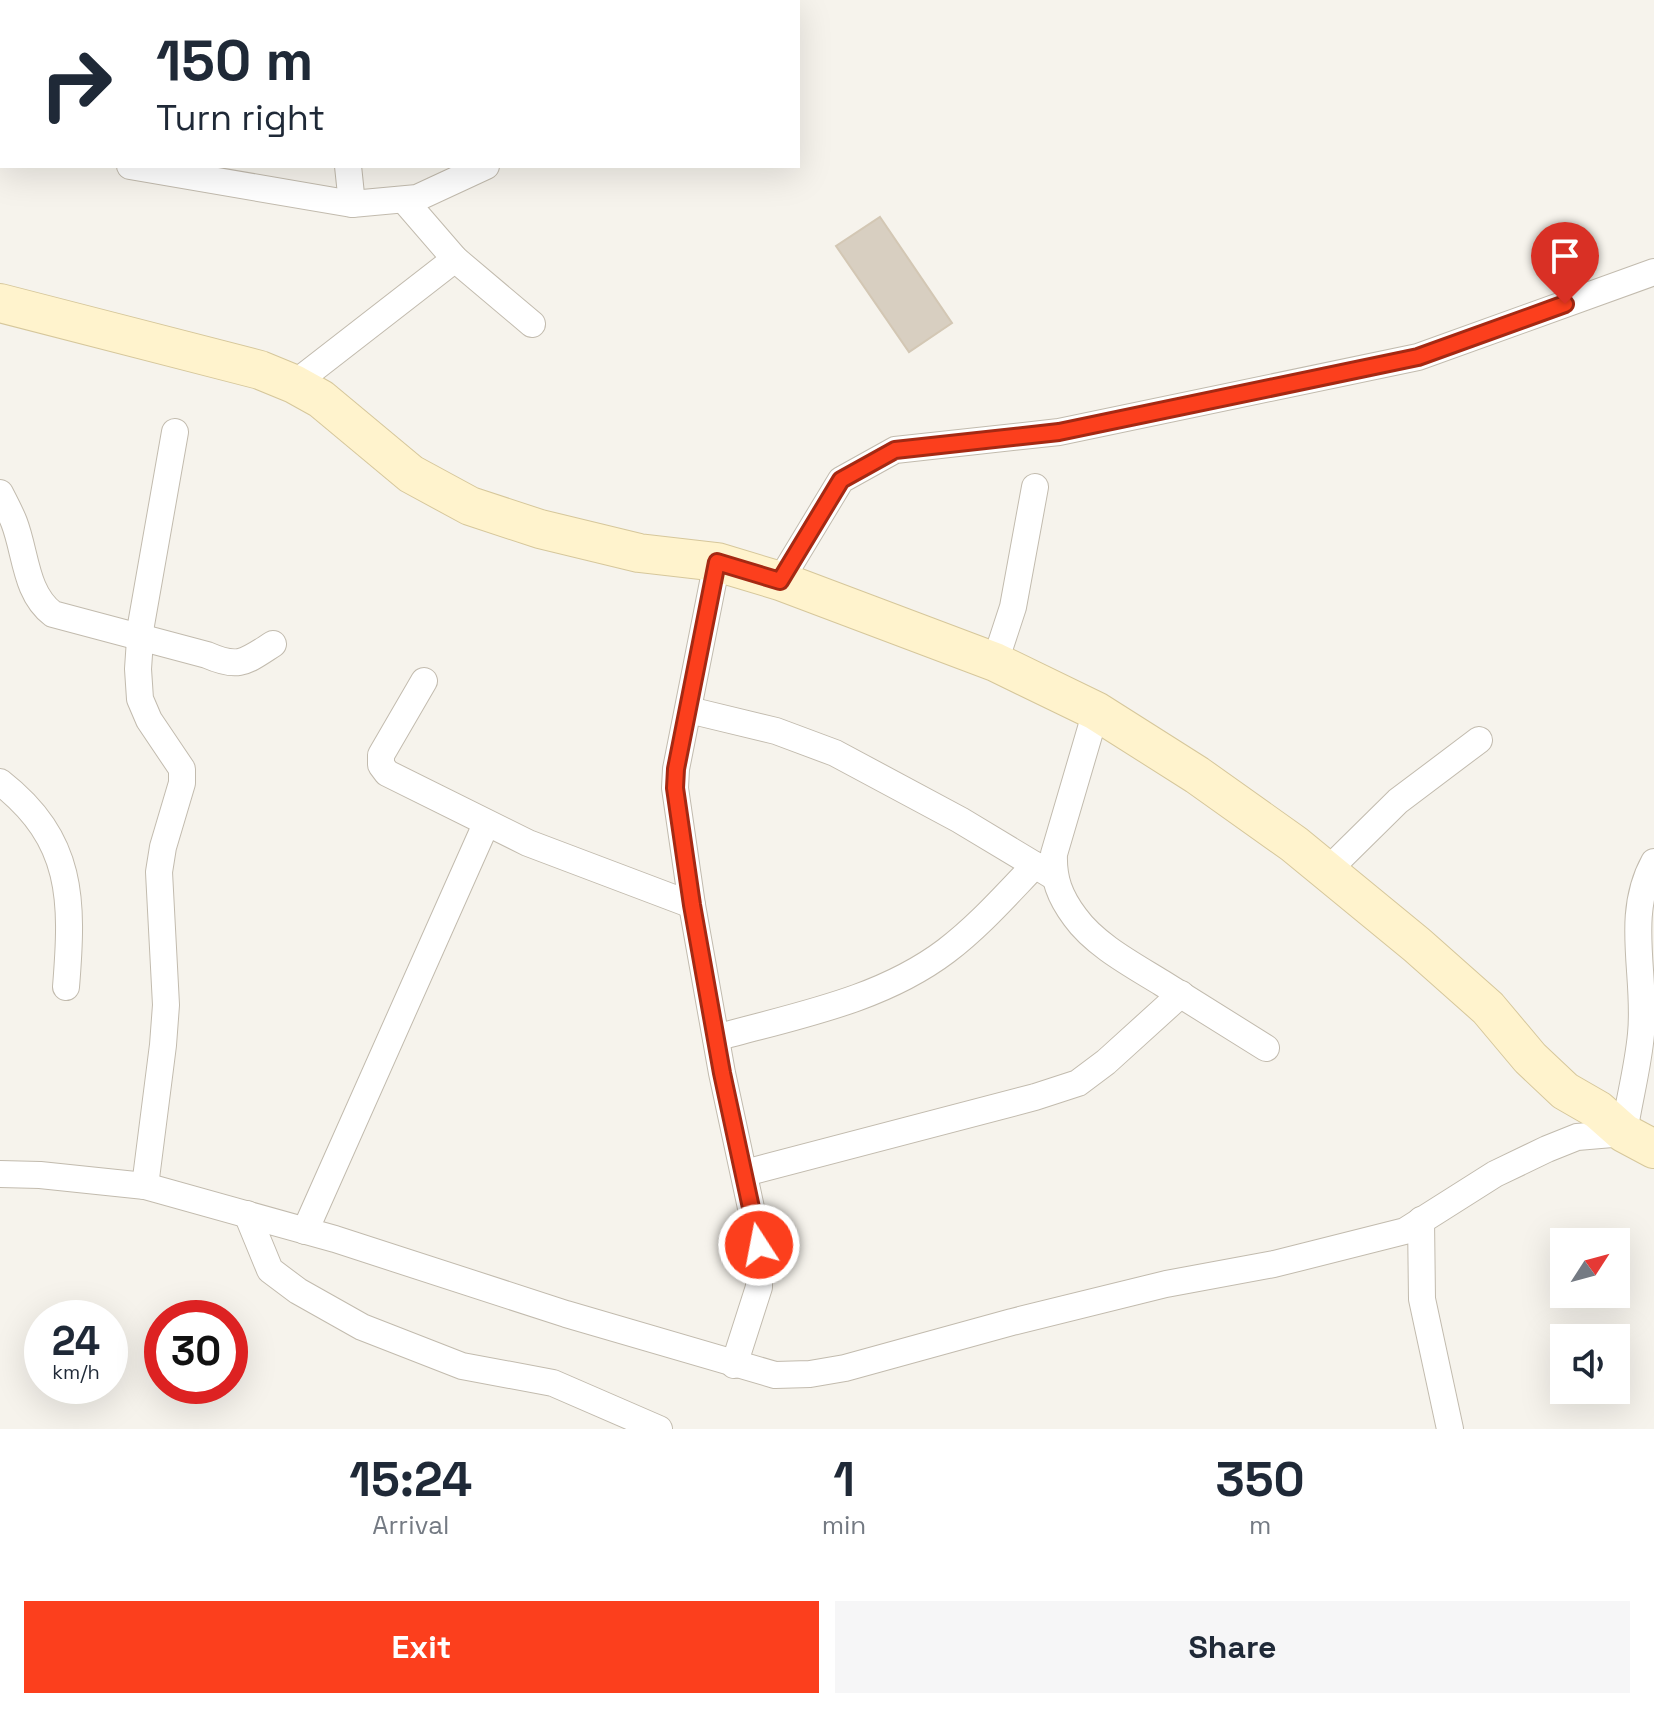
<!DOCTYPE html>
<html lang="en">
<head>
<meta charset="utf-8">
<style>
  body { margin:0; font-family:"Space Grotesk",sans-serif; background:#f6f6f7; color:#1f2937; height:100vh; display:flex; flex-direction:column; font-size:30px; white-space:nowrap }
  * { box-sizing:border-box; margin:0 }
  p { font-size:26px; color:#747a83 }
  .icon { flex:none; width:44px; height:44px; fill:none; stroke:currentColor; stroke-width:2; stroke-linecap:round; stroke-linejoin:round }
  .map { position:relative; height:1429px; overflow:hidden }
  .sheet { display:flex; flex-direction:column; background:#fff; flex:1 }
  .sheet>* { flex:none }
  .hud { position:absolute; left:0px; top:0px; width:800px; height:168px; box-shadow:0 8px 32px #0002; background:#fff; color:#1f2937; overflow:hidden }
  .needle { width:52px; rotate:54deg }
  .controls { position:absolute; left:1550px; top:1228px; display:grid; gap:16px }
  .controls a { display:grid; place-items:center; width:80px; height:80px; border-radius:0px; background:#fff; box-shadow:0 8px 32px #0002; font-size:40px }
  .speed { position:absolute; left:24px; top:1300px; display:flex; gap:16px; font-size:40px; font-weight:700; text-align:center }
  .speed>* { display:grid; place-content:center; width:104px; height:104px; border-radius:50%; background:#fff; box-shadow:0 8px 32px #0002; line-height:1 }
  .speed small { font-size:20px; font-weight:400 }
  .speed .limit { border:12px solid #d22; background:#fff; color:#111 }
  .pin { position:absolute; display:grid; place-items:center; width:68px; height:68px; color:#fff; margin:-82px -34px; border-radius:50% 50% 50% 0; rotate:-45deg; box-shadow:0 0 8px #0007 }
  .pin .icon { rotate:45deg }
  .me { position:absolute; width:88px; margin:-44px; rotate:349deg; stroke-linejoin:round; filter:drop-shadow(0 0 6px #0008) }
  .turn { display:flex; align-items:center; gap:28px; height:168px; padding:0 24px; font-size:36px }
  .turn .icon { width:104px; height:104px; stroke-width:2.5 }
  .turn b { display:block; font-size:56px; line-height:68px }
  .eta { display:flex; justify-content:space-evenly; align-items:center; height:136px; text-align:center }
  .eta b { font-size:48px; font-weight:700; line-height:56px }
  .cta { display:flex; gap:16px; margin-top:auto; padding:16px 24px }
  .cta a { flex:1; height:92px; border-radius:0px; background:#fc3f1d; color:#fff; font-size:32px; font-weight:700; line-height:92px; text-align:center }
  .cta a+a { background:#f6f6f7; color:#1f2937 }
  .map>svg:first-child { display:block }
  .building { fill:#d8cfc1; stroke:#d3c7b4; stroke-width:2 }
  .lines { fill:none; stroke-linecap:round; stroke-linejoin:round }
  .street-casing { stroke:#c2bbae; stroke-width:28 }
  .secondary-casing { stroke:#d6c79b; stroke-width:40 }
  .street { stroke:#fff; stroke-width:26 }
  .secondary { stroke:#fff3cd; stroke-width:38 }
  .route-casing { stroke:#a42913; stroke-width:20 }
  .route { stroke:#fc3f1d; stroke-width:14 }
</style>
</head>
<body>
<div class="map">
<svg width="1654" height="1429" viewBox="0 0 1654 1429">
  <rect width="100%" height="100%" fill="#f6f3ec"/>
  <path class="building" d="M880,217l72,106 -43,29 -73,-106z"/>
  <g class="lines">
    <g class="street-casing">
      <g id="street">
        <path d="M330,0l1,2"/>
        <path d="M119,2v-2"/>
        <path d="M742,2l2,-2"/>
        <path d="M0,140l2,1"/>
        <path d="M130,166l222,38 65,-6 69,-32"/>
        <path d="M348,166l4,38"/>
        <path d="M404,200l51,59 77,65"/>
        <path d="M294,384l161,-125"/>
        <path d="M0,493c5,10 10,19 14,29 12,31 11,71 39,92l154,41c32,14 38,7 66,-11"/>
        <path d="M717,562l-41,207 -1,19 17,117 30,168 37,172v42l-25,78"/>
        <path d="M780,581l61,-101 54,-30 164,-18 359,-75 236,-85"/>
        <path d="M995,662l18,-55 22,-120"/>
        <path d="M424,681l-43,74v10l6,8 141,70 164,62"/>
        <path d="M689,710l87,21 59,22 125,67 93,56"/>
        <path d="M1096,711l-42,143c-1,25 6,43 21,63 20,28 58,48 87,66 35,22 70,44 104,65"/>
        <path d="M0,782c74,58 73,118 66,205"/>
        <path d="M1327,871l71,-70 81,-61"/>
        <path d="M716,1038c78,-22 164,-37 230,-87 33,-25 60,-56 89,-86"/>
        <path d="M745,1173l290,-76 43,-14 28,-21 75,-68"/>
        <path d="M0,1174l40,1 105,11 190,53 231,75 209,61 35,-1 35,-6 167,-46 154,-38 108,-20 131,-33 90,-57 52,-25 30,-12 47,-4c5,-33 14,-66 17,-99 6,-58 -17,-118 13,-172"/>
        <path d="M145,1186l18,-141 3,-40 -7,-133 4,-25 19,-64v-14l-33,-49 -9,-21 -2,-30 3,-44 34,-193"/>
        <path d="M247,1214l23,56 28,21 64,36 100,39 91,17 106,46"/>
        <path d="M1421,1220l1,79 28,130"/>
        <path d="M305,1231l181,-407"/>
      </g>
    </g>
    <g class="secondary-casing">
      <path id="secondary" d="M0,303l260,67 34,14 27,15 90,75 59,32 70,23 99,24 78,9 63,19 215,81 101,49 101,64 97,69 123,101 71,63 42,50 35,33 33,19 26,23 30,16"/>
    </g>
    <use href="#street" class="street"/>
    <use href="#secondary" class="secondary"/>
  </g>
  <g class="lines">
    <g class="route-casing">
      <path id="route" d="M759,1245l-37,-172 -30,-168 -17,-117 1,-19 41,-207 63,19 61,-101 54,-30 164,-18 359,-75 147,-53"/>
    </g>
    <use href="#route" class="route"/>
  </g>
</svg>
<div class="controls">
<a><svg class="needle" viewBox="-14 -14 28 28"><path d="M0-13l5 13h-10z" fill="#e53935"/><path d="M0 13l5-13h-10z" fill="#747a83"/></svg></a>
<a><svg class="icon" aria-label="sound" viewBox="0 0 24 24"><path d="M4 9h4l5-4v14l-5-4H4zM17 9q2 3 0 6"/></svg></a>
</div>
<div class="speed"><div>24<small>km/h</small></div><div class="limit">30</div></div>
<div class="pin" style="left:1565px;top:304px;background:#d93025"><svg class="icon" aria-label="arrive" viewBox="0 0 24 24"><path d="M6 21V4h12l-3 4 3 4H6"/></svg></div>
<svg class="me" style="left:759px;top:1245px" viewBox="-20 -20 40 40"><circle r="17" fill="#fc3f1d" stroke="#fff" stroke-width="3"/><path d="M0-11L8 9 0 5-8 9z" fill="#fff"/></svg>
<div class="hud">
<div class="turn"><svg class="icon" aria-label="right" viewBox="0 0 24 24"><path d="M7 20v-9h11M14 6l5 5-5 5"/></svg><div><b>150 m</b>Turn right</div></div>
</div>
</div>
<section class="sheet">
<div class="eta">
<div><b>15:24</b><p>Arrival</p></div>
<div><b>1</b><p>min</p></div>
<div><b>350</b><p>m</p></div>
</div>
<div class="cta"><a>Exit</a><a>Share</a></div>
</section>
</body>
</html>
